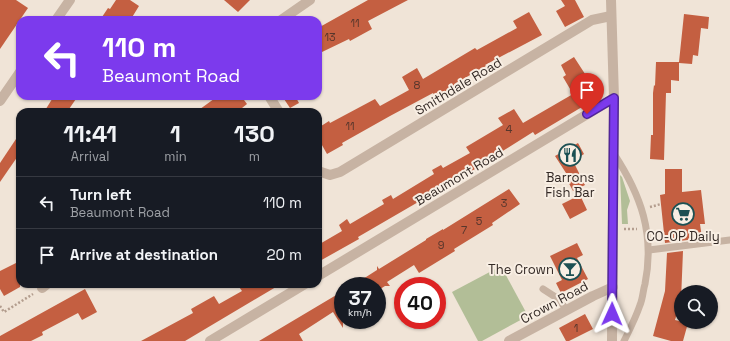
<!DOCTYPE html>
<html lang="en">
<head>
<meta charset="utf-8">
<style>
  body { margin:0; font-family:"Space Grotesk",sans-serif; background:#242831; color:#f1f3f6; height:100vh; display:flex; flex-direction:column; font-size:15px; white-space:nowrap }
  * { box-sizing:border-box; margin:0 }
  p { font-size:13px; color:#9ea1a6 }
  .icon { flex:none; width:22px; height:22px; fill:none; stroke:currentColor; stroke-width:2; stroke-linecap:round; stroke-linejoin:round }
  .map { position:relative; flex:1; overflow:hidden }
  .drawer { position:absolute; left:16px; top:108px; width:306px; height:180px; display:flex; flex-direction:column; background:#171b24; border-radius:12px; box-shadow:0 1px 3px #0004 }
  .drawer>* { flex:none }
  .banner { position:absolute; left:16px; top:16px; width:306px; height:84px; border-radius:12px; box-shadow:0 1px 3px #0004; background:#7c3aed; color:#fff; overflow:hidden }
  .buttons { position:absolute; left:674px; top:285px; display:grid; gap:8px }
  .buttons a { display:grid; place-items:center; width:44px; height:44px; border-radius:50%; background:#171b24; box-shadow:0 1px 3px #0004; font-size:20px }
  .speed { position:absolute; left:334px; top:277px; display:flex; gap:8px; font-size:20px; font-weight:700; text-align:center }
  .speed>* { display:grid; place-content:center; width:52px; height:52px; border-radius:50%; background:#171b24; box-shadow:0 1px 3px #0004; line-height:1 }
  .speed small { font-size:10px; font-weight:400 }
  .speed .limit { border:6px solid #d22; background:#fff; color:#111 }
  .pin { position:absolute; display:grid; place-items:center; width:34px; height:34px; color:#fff; margin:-41px -17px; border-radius:50% 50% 50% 0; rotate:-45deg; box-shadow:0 0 4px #0007 }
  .pin .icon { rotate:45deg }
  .me { position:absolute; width:44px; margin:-22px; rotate:1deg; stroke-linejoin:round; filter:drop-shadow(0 0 3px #0008) }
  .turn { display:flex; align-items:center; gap:14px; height:84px; padding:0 20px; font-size:18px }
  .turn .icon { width:52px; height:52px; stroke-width:2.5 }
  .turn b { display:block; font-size:28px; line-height:34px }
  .eta { display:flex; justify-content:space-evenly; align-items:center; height:68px; text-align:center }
  .eta b { font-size:24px; font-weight:700; line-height:28px }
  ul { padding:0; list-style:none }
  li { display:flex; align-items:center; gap:12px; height:52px; padding:0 20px; border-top:1px solid #363941 }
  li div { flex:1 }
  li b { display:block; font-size:15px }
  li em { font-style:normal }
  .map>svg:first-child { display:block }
  .green { fill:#b2be97 }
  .building { fill:#c45f41 }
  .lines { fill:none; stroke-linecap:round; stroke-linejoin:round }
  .path { stroke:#b39d8e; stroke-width:2.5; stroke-dasharray:2 2; stroke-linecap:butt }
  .service { stroke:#c7b3a3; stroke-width:7 }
  .minor { stroke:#c7b3a3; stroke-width:10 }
  .tertiary { stroke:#c7b3a3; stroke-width:10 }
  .route-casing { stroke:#51269a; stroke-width:10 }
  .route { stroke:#7c3aed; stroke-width:7 }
  .labels { text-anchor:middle; stroke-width:4; stroke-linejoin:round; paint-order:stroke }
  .number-label { font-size:11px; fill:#57362c }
  .street-label { font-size:13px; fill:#332925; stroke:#f8eee3 }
  .poi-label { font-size:13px; fill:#332925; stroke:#f8eee3 }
</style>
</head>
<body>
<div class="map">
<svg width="730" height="341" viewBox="0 0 730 341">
  <rect width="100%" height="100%" fill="#f0e4d7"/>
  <g class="green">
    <path d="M620,175l2,2 8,24 -3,9 1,14h-6z"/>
    <path d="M501,266l27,50 -46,25h-4l-26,-49z"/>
  </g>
  <g class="building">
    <path d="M0,0h16l12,8 -28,41z"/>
    <path d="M116,0h14l9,6 -8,13 -4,-3 -2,3 1,1h-26l8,-12 2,1z"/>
    <path d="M224,0h26l-12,12z"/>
    <path d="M368,0h40l-40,21 4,8 -22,12 -1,-2 -27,13 -4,-8v-16z"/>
    <path d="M561,0h14l9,17 -19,10 -9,-16 9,-5z"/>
    <path d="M529,12l13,23 -57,30 1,1 -30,17 2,2 -22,13 -3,-5 -43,23 -48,27 1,2 -16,9 -9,-16v-10l11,-7 1,2 45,-24 5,7 29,-16 -7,-13 15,-9 6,11 52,-31 2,2 40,-22 -4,-7z"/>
    <path d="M684,14l25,3 -1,12 -7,-1 -3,28 -5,-1 -1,9 -13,-1v18l-8,-1v13h-5l-2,67 -14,-1 1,-24h2v-42l1,-8 1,1 1,-24h23z"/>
    <path d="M574,57l13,20 -6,4 8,12 -6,4 4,7 -52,31 -2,-3 -40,25 1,1 -136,79 1,2 -41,23v-17l24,-14 -3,-6 8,-6 3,5 34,-20 -2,-4 9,-5 2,4 41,-25 -2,-4 9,-5 2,3 27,-15 -4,-6 37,-22 -5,-7 16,-9 9,14 50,-29 -10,-17 3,-2 -5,-10z"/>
    <path d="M54,96h24l-11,16h-23z"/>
    <path d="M218,96h23l6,8 -10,8h-41z"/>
    <path d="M282,96h13l4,7 -9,5z"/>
    <path d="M20,133v20l-20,29v-19z"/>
    <path d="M578,143l6,11 -11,7 12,24 -12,6 -9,-17 2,-1 -11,-17z"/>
    <path d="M665,169h17v23l19,-2 4,34h-5l2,14 -37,5 -5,-48 5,-1z"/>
    <path d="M509,189l11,15 -28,19 1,2 -39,24 1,2 -36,22 -5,-8 -27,17 3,4h-5l-8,5v-5h-25l25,-16v-4l2,3 47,-29v-1l17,-10v1z"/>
    <path d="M580,195l7,15 -17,9 -8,-15z"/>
    <path d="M577,243l6,12 -6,3 11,21 -27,14 -5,-10 6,-3 -12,-24z"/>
    <path d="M683,251l-2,49 -6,20 13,3 -5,18h-12l-18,-5 12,-45 2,-38z"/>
    <path d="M20,261v26l-16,9 -4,-7v-18z"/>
    <path d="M237,284h44l-96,57h-44l52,-28 -2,-4 23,-13 5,8 23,-13z"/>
    <path d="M85,289l12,23 -15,8 -4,-7 -36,19 1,3 -12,6h-31v-5z"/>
    <path d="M343,291v37l-10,-16 -34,22 4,7h-44z"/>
    <path d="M585,314l8,15 -24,12h-3l-7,-13z"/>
  </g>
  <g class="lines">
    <g class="path">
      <path d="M650,207l11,-3"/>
      <path d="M624,229h13"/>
      <path d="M0,306l4,6 29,-18"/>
    </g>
    <g class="service">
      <path d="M614,154c27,41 41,80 31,130 -2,6 -2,14 -5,21 -4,12 -10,24 -16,36"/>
      <path d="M649,250l81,-10"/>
      <path d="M543,289l17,11 6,10"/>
    </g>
    <g class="minor">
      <path d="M56,20l14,-20"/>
      <path d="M281,20l29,-20"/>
      <path d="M269,96l10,16"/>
      <path d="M0,101l20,-29"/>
      <path d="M318,171l12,4 10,-3 252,-152 19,-4"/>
      <path d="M318,276l296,-178"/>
      <path d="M42,288l5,-4"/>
      <path d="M210,341l95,-57"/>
      <path d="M509,341l84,-45 20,-9"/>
    </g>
    <path class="tertiary" d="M611,0l3,98 -2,243"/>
  </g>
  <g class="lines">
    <g class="route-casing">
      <path id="route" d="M587,114l27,-16 -2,216"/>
    </g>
    <use href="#route" class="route"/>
  </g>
  <defs>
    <g id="restaurant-ring" transform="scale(1.15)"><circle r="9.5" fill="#f8eee3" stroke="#1c5053" stroke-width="1.5"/><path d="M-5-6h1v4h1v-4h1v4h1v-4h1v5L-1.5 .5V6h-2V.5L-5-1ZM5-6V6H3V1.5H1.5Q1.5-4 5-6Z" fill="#1c5053"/></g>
    <g id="supermarket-ring" transform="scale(1.15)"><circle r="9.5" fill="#f8eee3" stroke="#1c5053" stroke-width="1.5"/><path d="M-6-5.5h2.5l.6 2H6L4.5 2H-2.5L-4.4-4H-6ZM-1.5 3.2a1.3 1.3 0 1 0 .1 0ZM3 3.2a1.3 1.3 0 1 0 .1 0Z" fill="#1c5053"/></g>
    <g id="bar-ring" transform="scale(1.15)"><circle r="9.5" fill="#f8eee3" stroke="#1c5053" stroke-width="1.5"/><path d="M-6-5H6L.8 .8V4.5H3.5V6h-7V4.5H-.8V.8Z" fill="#1c5053"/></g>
  </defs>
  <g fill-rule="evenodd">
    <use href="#restaurant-ring" x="570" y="155"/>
    <use href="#supermarket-ring" x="683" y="214"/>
    <use href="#bar-ring" x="570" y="269"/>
  </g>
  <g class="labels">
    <g class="number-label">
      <text x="355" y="27">11</text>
      <text x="330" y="41">13</text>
      <text x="417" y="89">8</text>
      <text x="350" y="130">11</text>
      <text x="509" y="133">4</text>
      <text x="504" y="207">3</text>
      <text x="479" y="225">5</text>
      <text x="464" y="234">7</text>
      <text x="441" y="249">9</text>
      <text x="576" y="332">1</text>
    </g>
    <g class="street-label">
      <text transform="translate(458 86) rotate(-31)" y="5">Smithdale Road</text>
      <text transform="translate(459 176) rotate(-31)" y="5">Beaumont Road</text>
      <text transform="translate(554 302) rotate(-28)" y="5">Crown Road</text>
    </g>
    <g class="poi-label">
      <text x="570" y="182">Barrons<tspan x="570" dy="15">Fish Bar</tspan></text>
      <text x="683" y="241">CO-OP Daily</text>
      <text x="554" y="274" text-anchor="end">The Crown</text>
    </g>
  </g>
</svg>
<div class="buttons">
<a><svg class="icon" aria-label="search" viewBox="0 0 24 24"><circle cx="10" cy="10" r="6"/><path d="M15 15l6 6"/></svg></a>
</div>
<div class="speed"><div>37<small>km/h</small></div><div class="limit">40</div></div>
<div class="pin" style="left:587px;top:114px;background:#d93025"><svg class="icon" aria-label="arrive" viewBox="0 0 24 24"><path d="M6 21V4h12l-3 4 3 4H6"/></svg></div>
<svg class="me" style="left:612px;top:314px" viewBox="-20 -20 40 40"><path d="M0-17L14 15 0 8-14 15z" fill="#7c3aed" stroke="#fff" stroke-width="4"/></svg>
<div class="banner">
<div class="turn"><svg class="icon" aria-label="left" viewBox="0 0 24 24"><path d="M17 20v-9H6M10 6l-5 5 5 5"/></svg><div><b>110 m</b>Beaumont Road</div></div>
</div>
<section class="drawer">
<div class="eta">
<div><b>11:41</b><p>Arrival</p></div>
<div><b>1</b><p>min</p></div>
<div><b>130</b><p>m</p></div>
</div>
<ul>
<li><svg class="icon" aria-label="left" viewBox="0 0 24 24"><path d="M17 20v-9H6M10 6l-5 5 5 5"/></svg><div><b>Turn left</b><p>Beaumont Road</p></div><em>110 m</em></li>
<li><svg class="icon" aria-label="arrive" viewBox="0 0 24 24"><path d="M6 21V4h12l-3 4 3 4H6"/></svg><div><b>Arrive at destination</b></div><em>20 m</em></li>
</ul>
</section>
</div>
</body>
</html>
